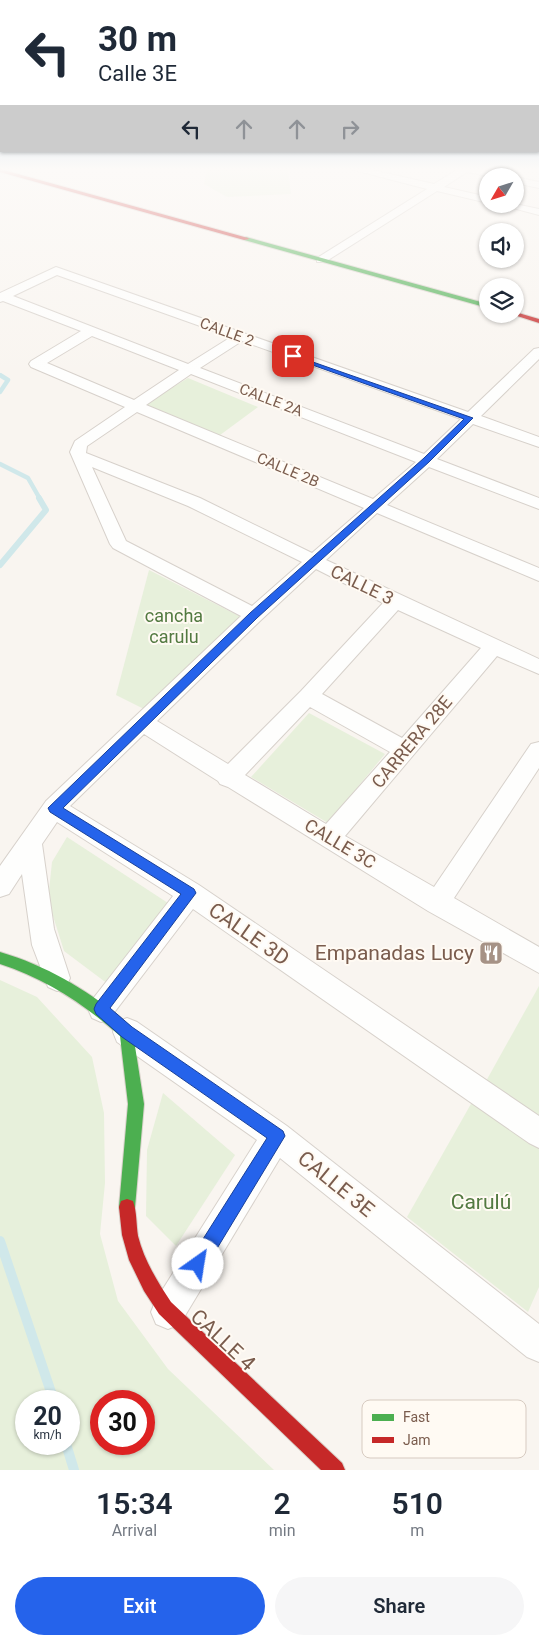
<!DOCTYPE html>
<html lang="en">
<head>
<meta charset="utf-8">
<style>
  body { margin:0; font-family:Roboto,sans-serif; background:#f6f6f7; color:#1f2937; height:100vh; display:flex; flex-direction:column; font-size:19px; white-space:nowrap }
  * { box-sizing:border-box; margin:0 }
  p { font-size:16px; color:#747a83 }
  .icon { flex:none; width:28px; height:28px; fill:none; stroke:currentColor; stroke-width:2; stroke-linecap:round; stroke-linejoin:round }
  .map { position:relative; height:1470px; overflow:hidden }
  .side { display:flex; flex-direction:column; background:#fff; flex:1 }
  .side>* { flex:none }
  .banner { position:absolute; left:0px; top:0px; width:540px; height:152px; box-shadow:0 1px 4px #0004; background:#fff; color:#1f2937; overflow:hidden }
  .needle { width:32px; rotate:231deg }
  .fabs { position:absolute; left:479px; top:168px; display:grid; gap:10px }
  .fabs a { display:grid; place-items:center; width:45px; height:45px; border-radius:50%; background:#fff; box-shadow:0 1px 4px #0004; font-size:25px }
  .speed { position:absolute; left:15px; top:1390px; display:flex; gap:10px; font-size:25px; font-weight:700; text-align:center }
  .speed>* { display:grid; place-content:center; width:65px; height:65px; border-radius:50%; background:#fff; box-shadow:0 1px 4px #0004; line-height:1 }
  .speed small { font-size:12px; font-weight:400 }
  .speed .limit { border:8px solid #d22; background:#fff; color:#111 }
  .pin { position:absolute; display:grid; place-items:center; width:42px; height:42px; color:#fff; margin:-21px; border-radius:10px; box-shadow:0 2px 8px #0006 }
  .me { position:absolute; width:55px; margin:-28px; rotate:32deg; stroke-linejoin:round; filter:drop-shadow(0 0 4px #0008) }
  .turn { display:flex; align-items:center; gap:18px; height:105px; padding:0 15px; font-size:22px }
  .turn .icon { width:65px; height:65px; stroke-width:2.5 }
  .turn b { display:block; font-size:35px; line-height:42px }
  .lanes { display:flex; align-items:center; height:48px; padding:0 15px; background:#0003; justify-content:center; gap:25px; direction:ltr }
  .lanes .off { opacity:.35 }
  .eta { display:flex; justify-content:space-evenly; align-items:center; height:85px; text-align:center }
  .eta b { font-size:30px; font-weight:600; line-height:35px }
  .primary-button { display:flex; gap:10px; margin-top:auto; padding:10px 15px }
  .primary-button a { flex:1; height:58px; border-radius:30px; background:#2563eb; color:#fff; font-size:20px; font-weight:600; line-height:58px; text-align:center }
  .primary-button a+a { background:#f6f6f7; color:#1f2937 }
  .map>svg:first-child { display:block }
  .green { fill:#e7f0db; fill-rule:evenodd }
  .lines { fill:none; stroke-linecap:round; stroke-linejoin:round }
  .stream-far2 { stroke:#d0e8ea; stroke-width:4.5 }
  .stream-far1 { stroke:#d0e8ea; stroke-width:6 }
  .stream { stroke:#d0e8ea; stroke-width:10 }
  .street-casing { stroke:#d7d1cb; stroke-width:2 }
  .fast-casing { stroke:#d9d2cb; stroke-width:2 }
  .jam-casing { stroke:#d9d2cb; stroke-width:2 }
  .street { fill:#fefefd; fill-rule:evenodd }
  .fast { fill:#4caf50; fill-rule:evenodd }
  .jam { fill:#c62828; fill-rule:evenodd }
  .route { fill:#2563eb; stroke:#184099 }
  .labels { text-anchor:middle; stroke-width:4; stroke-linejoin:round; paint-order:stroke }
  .far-street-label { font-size:15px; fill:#7a5c4d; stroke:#fffaf3 }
  .street-label { font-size:18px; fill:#7a5c4d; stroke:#fffaf3 }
  .park-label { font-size:18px; fill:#537a41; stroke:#fffaf3 }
  .near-street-label { font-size:21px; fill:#7a5c4d; stroke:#fffaf3 }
  .near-poi-label { font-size:21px; fill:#7a5c4d; stroke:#fffaf3; text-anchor:end }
  .near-park-label { font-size:21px; fill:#537a41; stroke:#fffaf3 }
  .key { fill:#fffaf3; stroke:#d7cbc1; stroke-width:1 }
  .key-label { font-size:14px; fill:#7a5c4d }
</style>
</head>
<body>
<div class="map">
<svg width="539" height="1470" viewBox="0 0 539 1470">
  <rect width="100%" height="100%" fill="#f9f5f0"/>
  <g class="green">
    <path d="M207,169h81l3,25 -64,3 -23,-13z"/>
    <path d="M188,378l70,29 -46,34 -75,-32z"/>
    <path d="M149,570l92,47 -95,93 -30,-15z"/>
    <path d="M309,713l76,41 -57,69 -77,-46z"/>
    <path d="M67,837l104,68 -63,79 -44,-33 -16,-51 4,-38z"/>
    <path d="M0,980l37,17 55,60 12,56 1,70 -5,51 18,67 50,68 106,101h-274zM26,1401h43v43h-43zM101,1401h43v43h-43z"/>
    <path d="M539,986v134l-54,-37z"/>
    <path d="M163,1093l72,62 -59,91 -30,-30 1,-66z"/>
    <path d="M476,1095l63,44v148l-11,25 -121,-95z"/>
  </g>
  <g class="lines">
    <g class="stream-far2">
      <path d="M0,375l8,5 -8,12"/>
      <path d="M0,464l28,14 12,21"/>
    </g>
    <path class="stream-far1" d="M0,565l46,-55 -7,-12"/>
    <g class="stream">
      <path d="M0,1241l54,160"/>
      <path d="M66,1444l8,26"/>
    </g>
    <g class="street-casing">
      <g id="street">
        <path d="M350,169h18l66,15 24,-15h23l24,7h-17l-21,-4 -23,15 44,10v6l-51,-12 -112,71h-8v-4l110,-69z"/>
        <path d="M515,177l24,5v6l-24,-5z"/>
        <path d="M498,204h17l24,5v6z"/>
        <path d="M56,267l412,145 66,-63 5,-1v11l-58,57 58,21v10l-66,-23 -36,35 102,39v11l-110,-42 -42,38 152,63v13l-162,-68 -51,47 213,99v15l-42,-18 -152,180 89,51 97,-143 8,-2v26l-85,130 85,49v26l-111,-62 -200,-124 -8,-3 -2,-3 -74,-47 -74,72 129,79 340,231v32l-10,-5 -336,-234 -83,109 -9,4 -9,-4 -4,-9 4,-9 81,-104 -116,-74 -15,22 12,85 16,49 -4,9 -9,4 -9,-4 -16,-42 -10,-71 -13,20 -9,3v-31l46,-65 195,-185 -128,-68 -3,-4 -40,-92 5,-11 50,-34 -94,-40 -2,-3 2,-3 50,-30 -78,-30 -3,1v-9zM57,275l174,62 -43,27 -175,-68zM92,336l87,34 -45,30 -87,-37zM242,341l219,78 -37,35 -224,-86zM191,374l225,88 -43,37 -227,-94zM137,412l227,96 -52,45 -112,-55 -114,-45 1,-7zM92,467l96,39 114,56 -50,44 -126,-65zM316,569l67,34 -82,88 -73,73 -71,-43 104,-101zM398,610l83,38 -79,90 -80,-44zM310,707l80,45 -64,72 -81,-49z"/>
        <path d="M127,1018l10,4 150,104 252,198v38l-12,-5 -247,-199 -100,166 -12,5 -12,-5 -5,-12 5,-12 101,-160 -140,-98 -4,-10 4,-10z"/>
      </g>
    </g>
    <g class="fast-casing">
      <g id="fast">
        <path d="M246,237l242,67v4l-244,-68v-2z"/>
        <path d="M0,952c51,15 92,41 132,75l12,77 -9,103 -2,6 -6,2 -6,-2 -2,-6 9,-103 -8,-68c-36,-32 -74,-57 -120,-72z"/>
      </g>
    </g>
    <g class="jam-casing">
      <g id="jam">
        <path d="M0,169l248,69 1,1 -5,1 -244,-68z"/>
        <path d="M515,312l24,7v4l-28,-9z"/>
        <path d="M127,1199l6,2c4,11 3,23 5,35 6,24 19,45 33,66l171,161 3,7h-24l-162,-156 -15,-23 -15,-31 -7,-25 -3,-28 2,-6z"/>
      </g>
    </g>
    <use href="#street" class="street"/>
    <use href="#fast" class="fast"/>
    <use href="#jam" class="jam"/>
  </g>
  <linearGradient id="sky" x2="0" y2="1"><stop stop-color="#9ec9e9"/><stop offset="0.45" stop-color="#fcfaf8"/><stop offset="1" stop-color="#fcfaf8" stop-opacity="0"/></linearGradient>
  <rect width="539" height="375" fill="url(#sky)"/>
  <path class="route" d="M290,354l183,64 -44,44 -172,156 -194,190 131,81 2,4 -86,115 22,19 151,104 2,5 -81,134 -6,3 -7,-3 -2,-6 2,-6 76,-120 -145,-101 -26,-23 -2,-5 2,-5 85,-110 -131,-82 -2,-4 202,-195 174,-155 40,-39 -174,-62z"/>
  <defs>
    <g id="restaurant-square" transform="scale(1.25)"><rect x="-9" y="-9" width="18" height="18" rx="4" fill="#a69286" stroke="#fffaf3"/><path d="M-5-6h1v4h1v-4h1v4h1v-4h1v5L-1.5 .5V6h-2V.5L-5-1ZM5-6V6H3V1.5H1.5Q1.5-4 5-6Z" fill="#fff"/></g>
  </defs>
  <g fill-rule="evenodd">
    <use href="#restaurant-square" x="491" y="953"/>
  </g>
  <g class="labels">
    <g class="far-street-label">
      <text transform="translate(227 332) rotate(20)" y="5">CALLE 2</text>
      <text transform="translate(271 400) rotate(21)" y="5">CALLE 2A</text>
      <text transform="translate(288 470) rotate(23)" y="5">CALLE 2B</text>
    </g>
    <g class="street-label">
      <text transform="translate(362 585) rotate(26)" y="6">CALLE 3</text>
      <text transform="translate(412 742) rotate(-50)" y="6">CARRERA 28E</text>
      <text transform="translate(340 844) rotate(31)" y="6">CALLE 3C</text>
    </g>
    <g class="park-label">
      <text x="174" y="622">cancha<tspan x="174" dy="21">carulu</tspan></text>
    </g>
    <g class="near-street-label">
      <text transform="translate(249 934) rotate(35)" y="7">CALLE 3D</text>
      <text transform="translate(336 1184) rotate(39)" y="7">CALLE 3E</text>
      <text transform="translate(223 1340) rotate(43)" y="7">CALLE 4</text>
    </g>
    <g class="near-poi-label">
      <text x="474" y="960">Empanadas Lucy</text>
    </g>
    <g class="near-park-label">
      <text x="481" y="1209">Carulú</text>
    </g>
  </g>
  <rect x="362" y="1400" width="164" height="58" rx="8" class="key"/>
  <rect x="372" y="1414" width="22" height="7" fill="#4caf50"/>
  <rect x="372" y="1437" width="22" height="6" fill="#c62828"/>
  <g class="key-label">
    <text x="403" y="1422">Fast</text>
    <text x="403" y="1445">Jam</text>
  </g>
</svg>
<div class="fabs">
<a><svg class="needle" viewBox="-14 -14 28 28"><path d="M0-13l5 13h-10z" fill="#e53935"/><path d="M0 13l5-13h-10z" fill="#747a83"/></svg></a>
<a><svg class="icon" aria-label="sound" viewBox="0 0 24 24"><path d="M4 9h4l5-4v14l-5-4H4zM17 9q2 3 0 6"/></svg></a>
<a><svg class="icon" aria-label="layers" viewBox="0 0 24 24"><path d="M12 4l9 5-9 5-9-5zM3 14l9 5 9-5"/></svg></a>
</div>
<div class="speed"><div>20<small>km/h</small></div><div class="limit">30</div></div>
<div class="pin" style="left:293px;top:356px;background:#d93025"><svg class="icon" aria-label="arrive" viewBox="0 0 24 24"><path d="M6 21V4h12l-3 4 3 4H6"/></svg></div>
<svg class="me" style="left:198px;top:1264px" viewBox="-20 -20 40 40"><circle r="19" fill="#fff"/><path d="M0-13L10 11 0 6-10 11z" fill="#2563eb"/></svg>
<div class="banner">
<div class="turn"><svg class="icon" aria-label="left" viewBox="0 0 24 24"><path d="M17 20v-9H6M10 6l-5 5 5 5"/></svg><div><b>30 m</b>Calle 3E</div></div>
<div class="lanes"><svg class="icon" aria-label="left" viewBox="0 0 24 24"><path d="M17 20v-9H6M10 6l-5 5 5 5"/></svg><svg class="icon off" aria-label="ahead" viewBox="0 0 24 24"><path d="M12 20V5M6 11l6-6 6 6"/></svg><svg class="icon off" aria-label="ahead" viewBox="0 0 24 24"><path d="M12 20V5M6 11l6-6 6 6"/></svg><svg class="icon off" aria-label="right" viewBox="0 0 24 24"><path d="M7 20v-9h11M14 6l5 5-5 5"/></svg></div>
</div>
</div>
<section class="side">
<div class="eta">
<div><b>15:34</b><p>Arrival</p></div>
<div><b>2</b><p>min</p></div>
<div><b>510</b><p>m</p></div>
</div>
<div class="primary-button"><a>Exit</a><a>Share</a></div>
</section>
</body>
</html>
